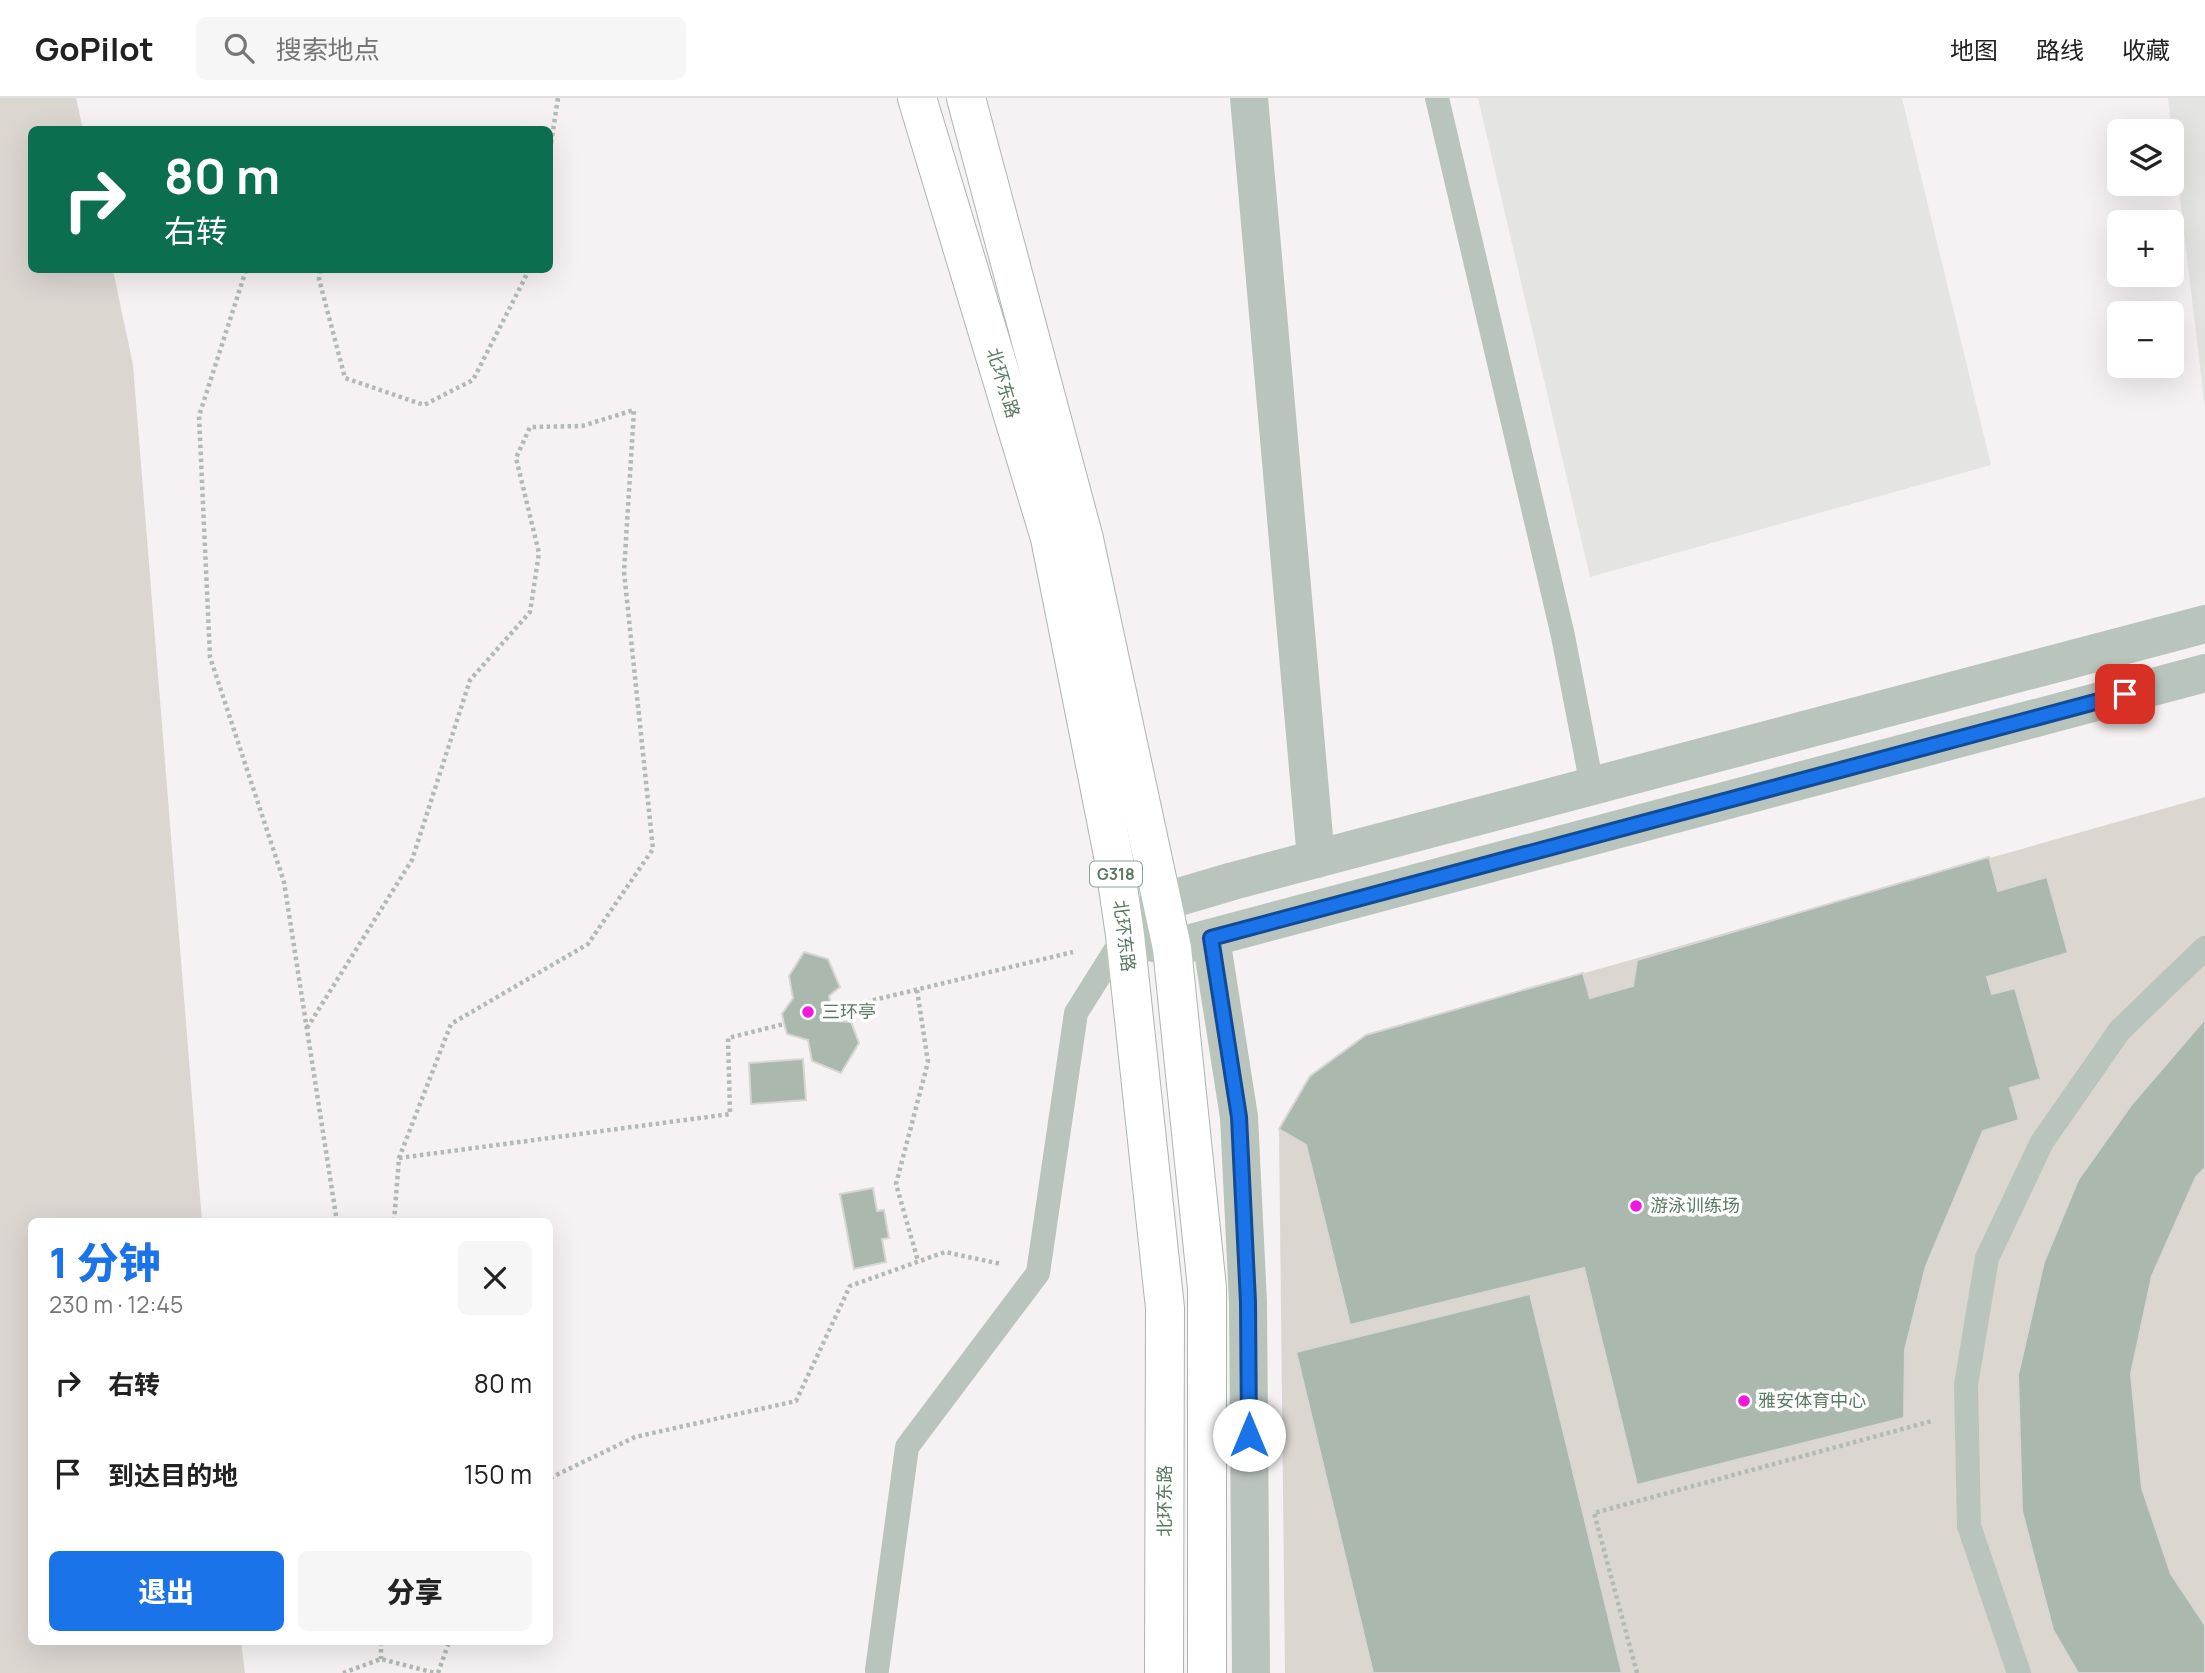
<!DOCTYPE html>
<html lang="zh">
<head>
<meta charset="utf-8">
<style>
  body { margin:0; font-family:Manrope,"Noto Sans SC",sans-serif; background:#f6f6f6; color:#222; height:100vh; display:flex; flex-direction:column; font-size:26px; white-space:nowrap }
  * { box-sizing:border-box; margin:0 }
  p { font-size:23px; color:#767676 }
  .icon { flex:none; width:38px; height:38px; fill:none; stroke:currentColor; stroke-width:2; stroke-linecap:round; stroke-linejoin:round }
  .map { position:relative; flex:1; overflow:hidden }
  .sheet { position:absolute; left:28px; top:1120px; width:525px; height:427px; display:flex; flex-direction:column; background:#fff; border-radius:10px; box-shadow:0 7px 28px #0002 }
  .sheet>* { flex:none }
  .hud { position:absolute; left:28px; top:28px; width:525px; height:147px; border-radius:10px; box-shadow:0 7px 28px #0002; background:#0b6e4f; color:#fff; overflow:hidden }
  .tools { position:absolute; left:2107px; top:21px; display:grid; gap:14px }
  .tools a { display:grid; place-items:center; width:77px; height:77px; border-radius:10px; background:#fff; box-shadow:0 7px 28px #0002; font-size:35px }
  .pin { position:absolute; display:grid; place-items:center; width:60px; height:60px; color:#fff; margin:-30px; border-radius:14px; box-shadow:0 4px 10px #0006 }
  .me { position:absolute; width:77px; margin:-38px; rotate:0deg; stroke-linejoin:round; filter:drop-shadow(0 0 5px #0008) }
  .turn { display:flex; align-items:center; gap:24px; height:147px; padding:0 21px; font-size:32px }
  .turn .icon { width:91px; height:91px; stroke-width:2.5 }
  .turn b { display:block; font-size:49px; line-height:60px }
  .round { display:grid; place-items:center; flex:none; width:74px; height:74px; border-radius:10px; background:#f6f6f6 }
  .overview { display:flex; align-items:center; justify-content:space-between; height:119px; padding:0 21px }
  h1 { font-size:42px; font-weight:800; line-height:52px; color:#1a73e8 }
  .button { display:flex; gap:14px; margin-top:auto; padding:14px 21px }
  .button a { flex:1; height:80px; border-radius:10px; background:#1a73e8; color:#fff; font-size:28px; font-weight:800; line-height:80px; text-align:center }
  .button a+a { background:#f6f6f6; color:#222 }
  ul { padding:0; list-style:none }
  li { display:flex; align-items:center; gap:21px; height:91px; padding:0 21px }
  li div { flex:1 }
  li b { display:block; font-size:26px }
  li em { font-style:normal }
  header { display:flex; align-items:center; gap:42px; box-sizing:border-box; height:98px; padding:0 35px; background:#fff; border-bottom:2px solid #e0e0e0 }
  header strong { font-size:33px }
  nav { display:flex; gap:38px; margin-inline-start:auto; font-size:24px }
  .search { width:490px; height:63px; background:#f6f6f6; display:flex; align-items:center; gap:18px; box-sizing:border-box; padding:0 24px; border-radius:10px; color:#767676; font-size:26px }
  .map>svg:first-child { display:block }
  .built { fill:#e4e4e2 }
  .green { fill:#dcd6d1 }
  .building { fill:#aab8ad; stroke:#d8d5d5; stroke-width:2 }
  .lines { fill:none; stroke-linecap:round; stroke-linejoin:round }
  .trunk-casing { stroke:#abb6ae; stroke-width:40 }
  .path { stroke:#b2bab4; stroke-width:4.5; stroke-dasharray:3.5 3.5; stroke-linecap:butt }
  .service { stroke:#b9c4bc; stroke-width:24 }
  .minor { stroke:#b9c4bc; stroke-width:38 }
  .tertiary { stroke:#b9c4bc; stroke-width:38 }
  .trunk { stroke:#fff; stroke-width:38 }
  .route-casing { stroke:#114b97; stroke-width:18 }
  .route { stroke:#1a73e8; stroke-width:12 }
  .poi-dot { fill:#f217e0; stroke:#fff; stroke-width:2.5 }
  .labels { text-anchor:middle; stroke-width:7; stroke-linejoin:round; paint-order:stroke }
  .shield { fill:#fff; stroke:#8ca292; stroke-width:2 }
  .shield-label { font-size:16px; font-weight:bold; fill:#5b7a64 }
  .street-label { font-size:18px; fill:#5b7a64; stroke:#fff }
  .poi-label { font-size:18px; fill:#5b7a64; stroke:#fff; text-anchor:start }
</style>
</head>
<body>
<header>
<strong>GoPilot</strong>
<div class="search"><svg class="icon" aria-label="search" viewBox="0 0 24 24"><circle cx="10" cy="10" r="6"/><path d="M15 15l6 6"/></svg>搜索地点</div>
<nav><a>地图</a><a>路线</a><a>收藏</a></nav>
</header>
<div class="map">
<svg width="2205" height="1575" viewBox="0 0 2205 1575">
  <rect width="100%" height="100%" fill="#f6f2f3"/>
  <g class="built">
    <path d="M1478,0h424l89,367 -401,112z"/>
    <path d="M2168,0h37v310z"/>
  </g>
  <g class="green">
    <path d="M0,0h76l7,31 -51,1v140h81l20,95 69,856 -170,1v420h209l4,31h-245z"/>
    <path d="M2205,699v876h-920l-6,-544 31,-53 56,-41z"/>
  </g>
  <g class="building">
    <path d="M1989,759l9,34 49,-14 21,76 -81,24 5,17 23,-6 26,91 -31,9 9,32 -36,11 -57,135 -21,84 -1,68 -267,67 -53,-217 -234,57 -44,-180 -27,-16 31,-53 56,-41 217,-62 7,25 43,-12 4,-26z"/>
    <path d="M804,854l24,7 12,28 -11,9 3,14 4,11 15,1 8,21 -18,30 -29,-12 -4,-21 -21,-6 -3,-10 -2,-10 11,-16 -4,-22z"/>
    <path d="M2205,921v149l-9,9 -44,99 -21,98 11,114 29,86 34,51v48h-127l-25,-43 -31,-119 -4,-136 26,-113 34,-82 54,-76z"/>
    <path d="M803,961l3,41 -55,4 -2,-41z"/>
    <path d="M873,1090l4,23 7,-1 5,28 -7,1 4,23 -32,7 -14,-75z"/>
    <path d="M1530,1196l92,379h-249l-77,-321z"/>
  </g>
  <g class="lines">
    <g class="trunk-casing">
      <g id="trunk">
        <path d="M917,0l133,440 64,322 11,75 40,373 -1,365"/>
        <path d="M966,0l118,441 88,409 35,340v385"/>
      </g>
    </g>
    <g class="path">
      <path d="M550,52l8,-52"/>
      <path d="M246,172l-47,146 11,241 74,225 53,340"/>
      <path d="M320,172l-1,9 26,99 79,27 49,-25 56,-110"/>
      <path d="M917,892l11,72 -32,122 22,77"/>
      <path d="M832,912l241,-58"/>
      <path d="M307,930l105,-168 58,-180 60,-68 9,-59 -23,-95 14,-31 52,-1 52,-16 -10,162 29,277 -65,95 -137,80 -52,134 -5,64"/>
      <path d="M399,1060l331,-44 -2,-76 56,-14"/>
      <path d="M550,1380l85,-41 161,-36 54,-115 95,-34 56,12"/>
      <path d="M381,1544v17"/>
      <path d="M343,1575l38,-14 54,14"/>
      <path d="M438,1575l11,-31"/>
      <path d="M1637,1575l-43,-160 338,-92"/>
    </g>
    <g class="service">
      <path d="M1437,0l126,538 29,150"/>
      <path d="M877,1572l30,-223 131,-174 38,-260 49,-78"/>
      <path d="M2019,1575l-50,-147 -3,-141 21,-127 55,-116 78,-112 85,-82"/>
    </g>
    <g class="minor">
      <path d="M1249,0l67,761"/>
      <path d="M1211,840l28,179 9,185 3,371"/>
    </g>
    <g class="tertiary">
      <path d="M1125,837l37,-33 71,-21 972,-257"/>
      <path d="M1140,841l32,9 1033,-275"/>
    </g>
    <use href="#trunk" class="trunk"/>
  </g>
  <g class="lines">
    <g class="route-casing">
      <path id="route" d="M1249,1337l-1,-133 -9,-185 -28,-179 914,-244"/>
    </g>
    <use href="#route" class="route"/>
  </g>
  <g class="poi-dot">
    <circle cx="808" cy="914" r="7"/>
    <circle cx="1636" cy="1108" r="7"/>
    <circle cx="1744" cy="1303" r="7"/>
  </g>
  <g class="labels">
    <rect class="shield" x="1090" y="763.5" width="52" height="25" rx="5"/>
    <g class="shield-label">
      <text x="1116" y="782">G318</text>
    </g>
    <g class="street-label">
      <text transform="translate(1003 285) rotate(73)" y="6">北环东路</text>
      <text transform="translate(1124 838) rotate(83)" y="6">北环东路</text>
      <text transform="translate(1165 1403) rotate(-90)" y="6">北环东路</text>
    </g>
    <g class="poi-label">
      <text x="822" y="920">三环亭</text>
      <text x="1650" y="1114">游泳训练场</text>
      <text x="1758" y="1309">雅安体育中心</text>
    </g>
  </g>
</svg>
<div class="tools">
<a><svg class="icon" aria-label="layers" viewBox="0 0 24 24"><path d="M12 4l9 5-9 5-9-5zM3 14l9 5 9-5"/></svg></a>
<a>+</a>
<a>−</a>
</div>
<div class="pin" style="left:2125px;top:596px;background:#d93025"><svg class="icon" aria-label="arrive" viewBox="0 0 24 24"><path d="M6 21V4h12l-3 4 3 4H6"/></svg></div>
<svg class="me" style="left:1249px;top:1337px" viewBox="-20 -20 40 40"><circle r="19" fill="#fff"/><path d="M0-13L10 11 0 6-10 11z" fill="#1a73e8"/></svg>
<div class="hud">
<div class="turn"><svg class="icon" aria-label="right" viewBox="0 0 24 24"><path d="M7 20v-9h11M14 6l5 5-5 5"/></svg><div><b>80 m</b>右转</div></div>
</div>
<section class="sheet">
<div class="overview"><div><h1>1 分钟</h1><p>230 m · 12:45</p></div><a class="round"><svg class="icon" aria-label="close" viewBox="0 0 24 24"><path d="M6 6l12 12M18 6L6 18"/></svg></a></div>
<ul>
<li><svg class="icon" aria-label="right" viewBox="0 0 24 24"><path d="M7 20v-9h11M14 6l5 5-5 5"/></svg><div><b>右转</b></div><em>80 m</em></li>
<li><svg class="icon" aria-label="arrive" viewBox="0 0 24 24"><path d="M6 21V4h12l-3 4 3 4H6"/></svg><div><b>到达目的地</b></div><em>150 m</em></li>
</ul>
<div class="button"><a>退出</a><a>分享</a></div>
</section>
</div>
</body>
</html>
